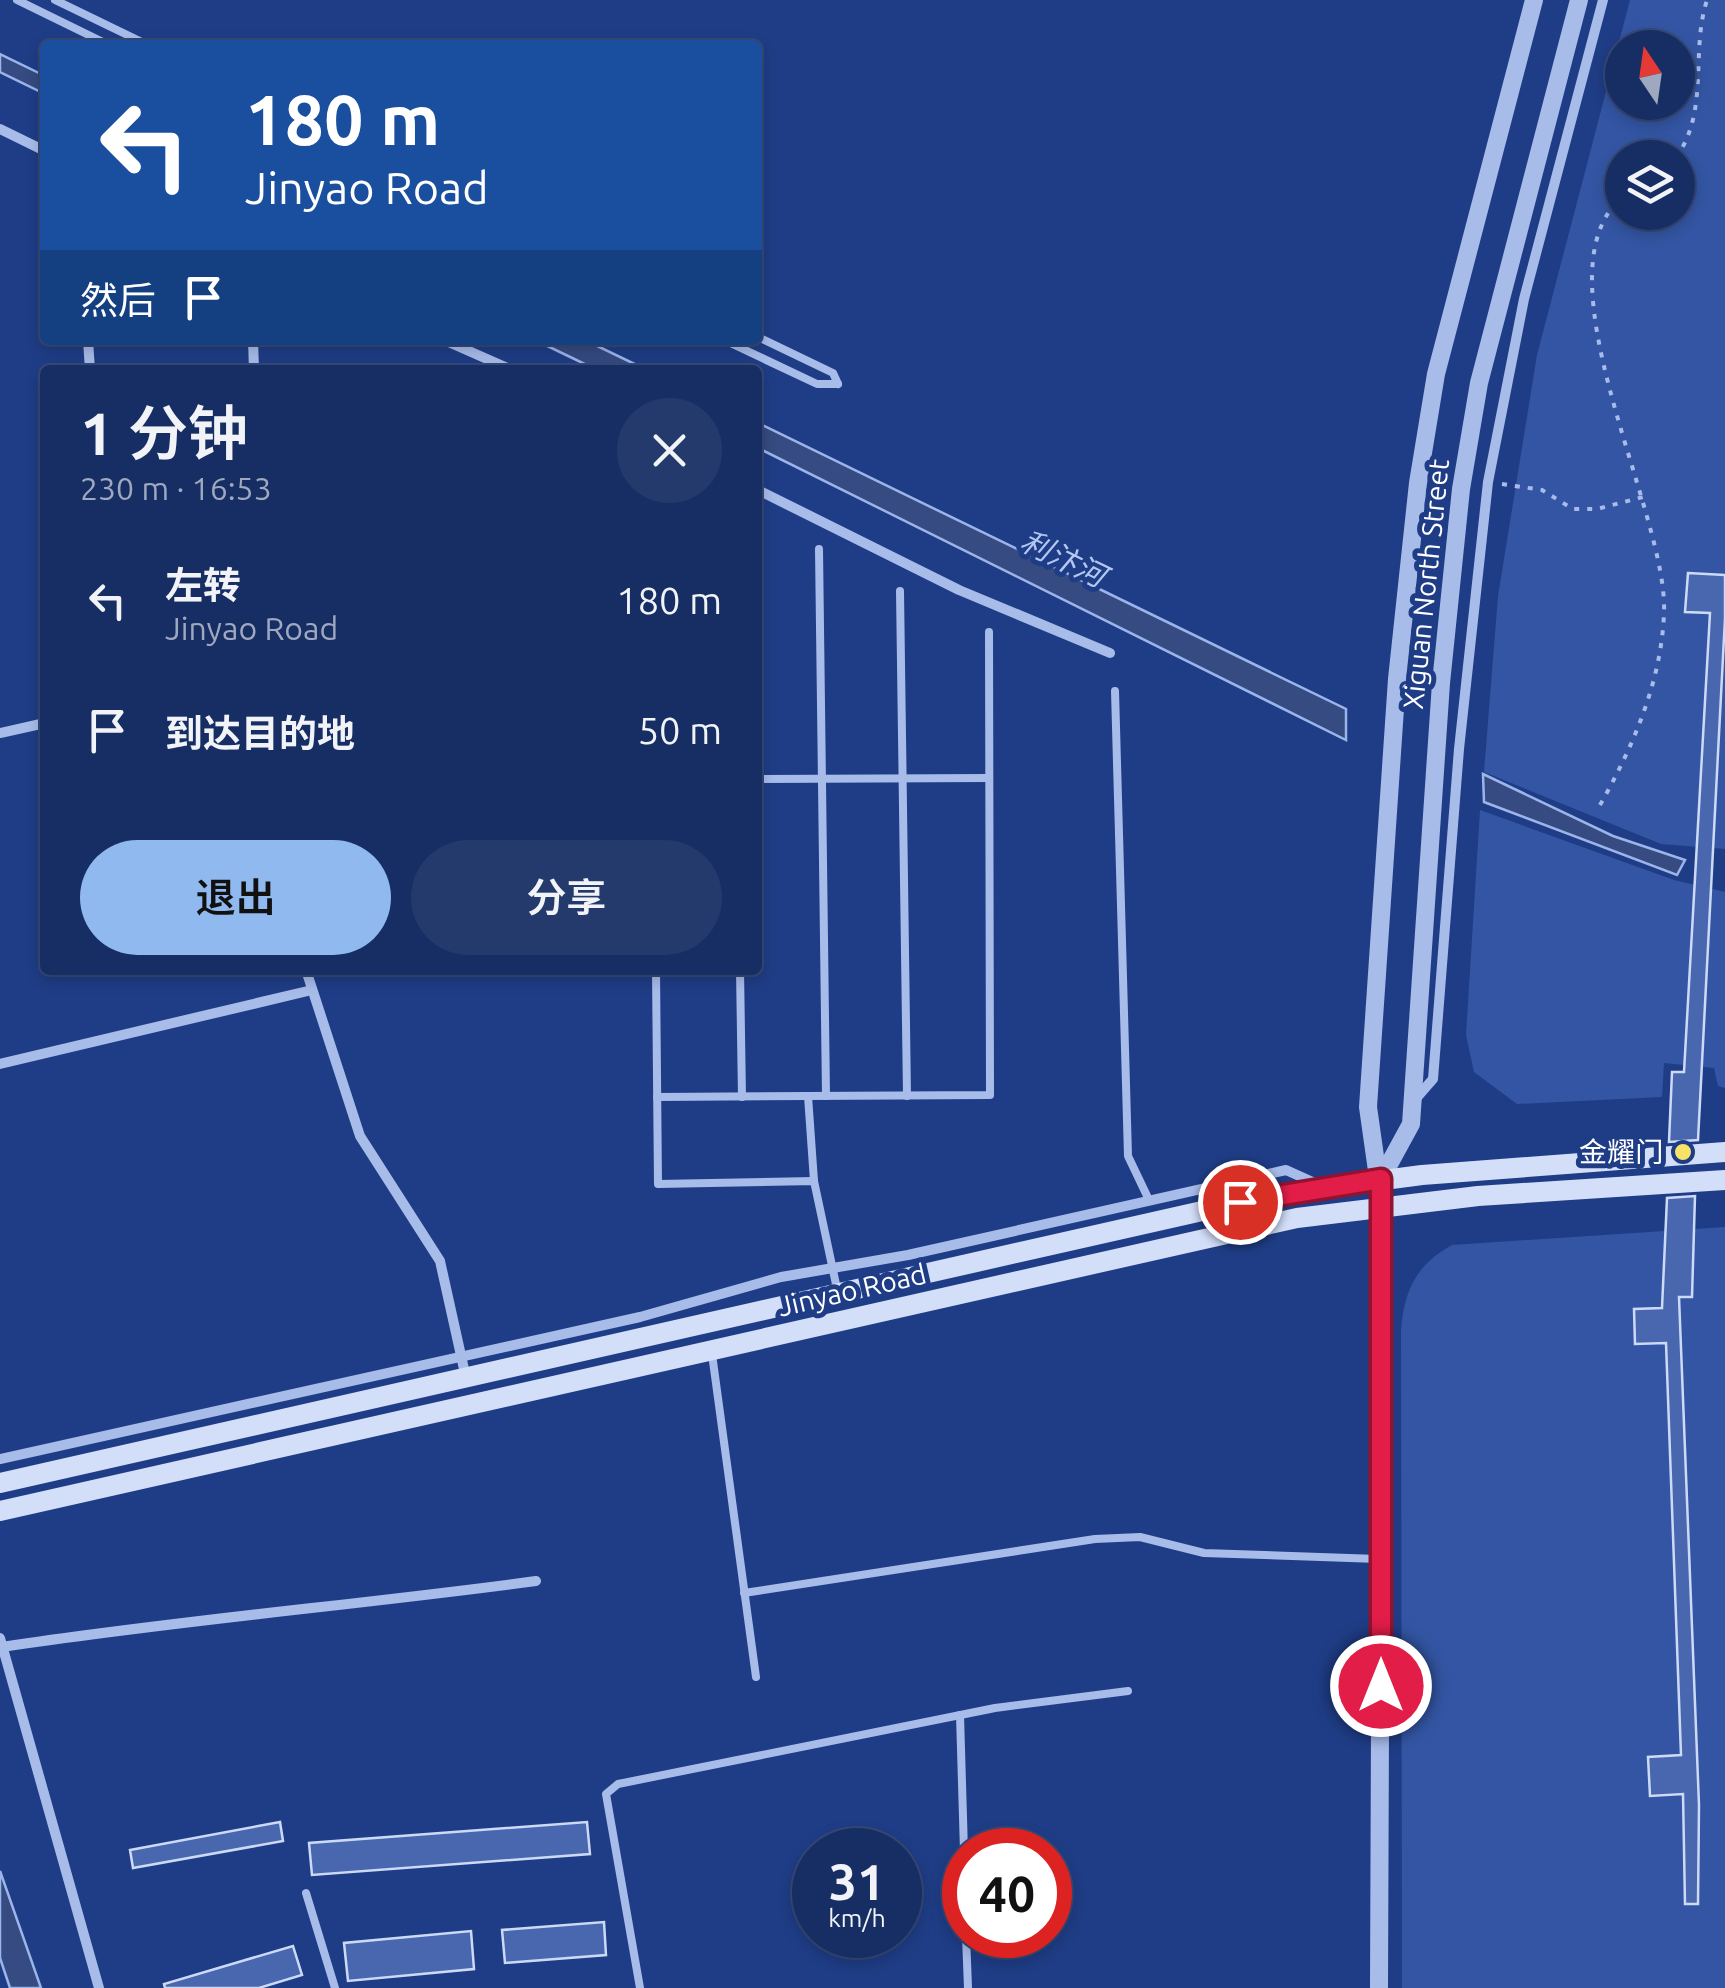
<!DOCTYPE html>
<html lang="zh">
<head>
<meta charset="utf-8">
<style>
  body { margin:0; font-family:Ubuntu,"Noto Sans SC",sans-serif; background:#243a6d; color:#f1f3f6; height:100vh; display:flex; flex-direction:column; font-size:38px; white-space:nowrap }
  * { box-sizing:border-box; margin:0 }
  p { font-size:32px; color:#9ea8bf }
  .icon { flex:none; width:55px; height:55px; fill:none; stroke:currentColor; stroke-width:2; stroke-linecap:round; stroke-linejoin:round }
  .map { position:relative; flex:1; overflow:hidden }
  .drawer { position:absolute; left:40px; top:365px; width:722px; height:610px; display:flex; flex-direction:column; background:#172e64; border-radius:10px; box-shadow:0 5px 15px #0003,0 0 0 2px #364a78 }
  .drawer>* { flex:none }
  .banner { position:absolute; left:40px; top:40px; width:722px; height:305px; border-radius:10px; box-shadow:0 5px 15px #0003,0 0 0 2px #364a78; background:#1a4fa0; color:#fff; overflow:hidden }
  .needle { width:65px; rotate:347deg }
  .fabs { position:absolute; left:1605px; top:30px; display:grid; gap:20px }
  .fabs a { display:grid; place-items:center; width:90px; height:90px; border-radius:50%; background:#172e64; box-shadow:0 5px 15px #0003,0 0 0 2px #364a78; font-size:50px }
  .speed { position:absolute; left:792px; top:1828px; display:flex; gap:20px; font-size:50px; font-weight:700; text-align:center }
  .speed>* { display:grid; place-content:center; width:130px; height:130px; border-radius:50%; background:#172e64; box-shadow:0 5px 15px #0003,0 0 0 2px #364a78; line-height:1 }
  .speed small { font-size:25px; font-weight:400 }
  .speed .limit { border:15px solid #d22; background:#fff; color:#111 }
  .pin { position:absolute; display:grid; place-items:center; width:85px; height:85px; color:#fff; margin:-42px; border:5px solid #fff; border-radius:50%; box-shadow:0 2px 10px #0007 }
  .me { position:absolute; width:110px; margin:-55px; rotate:0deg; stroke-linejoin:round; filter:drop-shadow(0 0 8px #0008) }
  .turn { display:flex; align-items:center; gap:35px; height:210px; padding:0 40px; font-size:45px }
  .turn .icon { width:130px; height:130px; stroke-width:2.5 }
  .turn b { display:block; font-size:70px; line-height:85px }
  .then { display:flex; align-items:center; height:95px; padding:0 40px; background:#0003; gap:20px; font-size:38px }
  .round { display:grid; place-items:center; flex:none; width:105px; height:105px; border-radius:52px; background:#243a6d }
  .overview { display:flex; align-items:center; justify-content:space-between; height:170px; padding:0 40px }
  h1 { font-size:60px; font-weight:600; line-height:75px }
  .primary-button { display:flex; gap:20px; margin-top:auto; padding:20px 40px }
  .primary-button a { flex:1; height:115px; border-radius:60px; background:#90b9f0; color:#111; font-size:40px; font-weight:600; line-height:115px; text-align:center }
  .primary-button a+a { background:#243a6d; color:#f1f3f6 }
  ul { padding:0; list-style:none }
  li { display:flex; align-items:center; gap:30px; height:130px; padding:0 40px }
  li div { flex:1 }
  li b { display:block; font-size:38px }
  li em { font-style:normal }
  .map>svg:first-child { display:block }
  .green { fill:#3355a3; fill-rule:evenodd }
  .water { fill:#354b81; stroke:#9bb5eb; stroke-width:2.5 }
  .building { fill:#4867ae; stroke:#ccdaf7; stroke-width:2.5 }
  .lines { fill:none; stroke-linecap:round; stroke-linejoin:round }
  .path { stroke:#a8bcea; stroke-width:4; stroke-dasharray:5 8; stroke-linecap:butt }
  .service { stroke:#a8bcea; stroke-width:8 }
  .minor { stroke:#a8bcea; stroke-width:10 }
  .tertiary { stroke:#a8bcea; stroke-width:18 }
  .secondary { stroke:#d3def8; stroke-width:20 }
  .route-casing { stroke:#92132f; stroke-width:25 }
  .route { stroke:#e11d48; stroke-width:18 }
  .poi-dot { fill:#f8e368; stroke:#1f3d86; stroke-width:4 }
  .labels { text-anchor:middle; stroke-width:10; stroke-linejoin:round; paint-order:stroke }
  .street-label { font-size:28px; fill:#fff; stroke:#1f3d86 }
  .poi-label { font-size:28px; fill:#fff; stroke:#1f3d86; text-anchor:end }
  .water-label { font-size:30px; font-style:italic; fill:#b4c7f1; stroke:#1f3d86 }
</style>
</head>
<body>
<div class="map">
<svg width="1725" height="1988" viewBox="0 0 1725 1988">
  <rect width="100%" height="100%" fill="#1f3d86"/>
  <g class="green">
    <path d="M1630,0h95v849l-64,-5 -177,-72 14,-176 39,-241zM1622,48h56v54h-56zM1622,158h56v54h-56z"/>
    <path d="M1480,810l194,70 51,12v196l-7,-2 -4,-18 -50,-5 -2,34 -145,7 -43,-32 -8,-37z"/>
    <path d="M1725,1227v761h-323l-1,-658c3,-40 16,-66 51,-85z"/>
  </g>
  <g class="water">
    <path d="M0,54l45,22v18l-45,-22z"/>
    <path d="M535,340h50l62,30h-50z"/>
    <path d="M758,423l588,286v31l-588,-292z"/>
    <path d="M1483,774l130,62 72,24 -8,15 -193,-73z"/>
    <path d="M0,1871l41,117h-31l-10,-30z"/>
  </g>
  <g class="building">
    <path d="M1688,573l37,2v43l-27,522 -29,2 3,-70h12l26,-459 -25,-1z"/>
    <path d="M1695,1196l-3,101h-13l20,508 -1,99h-13l-2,-110 -33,2 -2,-39 33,-2 -15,-412 -31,1 -1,-35 28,-1 5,-110z"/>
    <path d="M280,1822l3,19 -150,27 -3,-18z"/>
    <path d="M587,1822l3,32 -278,21 -3,-32z"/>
    <path d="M604,1922l2,33 -101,8 -3,-33z"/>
    <path d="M471,1931l3,38 -126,12 -4,-38z"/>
    <path d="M293,1946l9,29 -43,13h-94l-1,-4z"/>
  </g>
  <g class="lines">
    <g class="path">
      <path d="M1676,158c34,-49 14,-105 31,-158"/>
      <path d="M1502,484l40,6 31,19h24l46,-12"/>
      <path d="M1600,805c33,-58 62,-125 64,-193 4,-100 -130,-338 -42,-415"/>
    </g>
    <g class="service">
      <path d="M17,0l92,45"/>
      <path d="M55,0l93,45"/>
      <path d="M758,337l75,36 5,11"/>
      <path d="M724,340l93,44h21"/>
      <path d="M819,549l7,547"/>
      <path d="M900,591l7,505"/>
      <path d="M1115,691l13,465 21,44"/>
      <path d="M758,779l231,-1"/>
      <path d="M656,970l2,214 156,-3 23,108"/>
      <path d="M740,970l2,127"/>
      <path d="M808,1096l6,85"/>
      <path d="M657,1097l333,-2 -1,-463"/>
      <path d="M712,1354l44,323"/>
      <path d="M744,1593l351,-54 45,-2 64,16 174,6"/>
      <path d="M960,1715l5,170"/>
      <path d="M306,1893l29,95"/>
      <path d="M966,1935l2,53"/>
      <path d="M640,1988l-34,-194 12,-10 377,-76 133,-17"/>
    </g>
    <g class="minor">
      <path d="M0,129l45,22"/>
      <path d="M88,340l2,30"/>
      <path d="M253,340l1,30"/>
      <path d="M444,340l68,30"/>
      <path d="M758,490l201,100 151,63"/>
      <path d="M0,733l45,-10"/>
      <path d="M306,970l54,166 80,125 26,117"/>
      <path d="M0,1064l312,-74"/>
      <path d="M1413,1102l20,-23 26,-330 29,-267 36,-183 79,-299"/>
      <path d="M0,1459l640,-142 141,-40 127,-22 378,-85 31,14"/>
      <path d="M0,1638l99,350"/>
      <path d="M2,1647c178,-27 356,-42 534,-66"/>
    </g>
    <g class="tertiary">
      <path d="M1381,1179l30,-55 30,-441 20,-194 18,-106 100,-383"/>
      <path d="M1379,1988l3,-782 -14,-99 29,-428 21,-196 18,-109 98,-374"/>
    </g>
    <g class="secondary">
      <path d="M0,1483l1277,-289 145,-19 303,-23"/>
      <path d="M0,1511l1297,-293 181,-22 247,-16"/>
    </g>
  </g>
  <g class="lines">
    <g class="route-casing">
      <path id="route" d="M1240,1202l141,-23v507"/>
    </g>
    <use href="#route" class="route"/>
  </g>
  <circle class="poi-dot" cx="1683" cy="1152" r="10"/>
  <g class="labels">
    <g class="street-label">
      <text transform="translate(1426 584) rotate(-84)" y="10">Xiguan North Street</text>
      <text transform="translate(852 1290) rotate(-13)" y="10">Jinyao Road</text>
    </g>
    <g class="poi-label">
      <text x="1663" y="1162">金耀门</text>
    </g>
    <g class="water-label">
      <text transform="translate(1063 559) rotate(26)" y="10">利汴河</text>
    </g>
  </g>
</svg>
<div class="fabs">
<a><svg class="needle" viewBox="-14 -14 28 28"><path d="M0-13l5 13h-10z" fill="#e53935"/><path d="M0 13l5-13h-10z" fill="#9ea8bf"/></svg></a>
<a><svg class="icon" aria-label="layers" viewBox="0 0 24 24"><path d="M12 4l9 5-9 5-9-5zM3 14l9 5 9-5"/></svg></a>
</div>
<div class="speed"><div>31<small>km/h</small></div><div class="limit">40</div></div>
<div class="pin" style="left:1240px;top:1202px;background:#d93025"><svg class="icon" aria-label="arrive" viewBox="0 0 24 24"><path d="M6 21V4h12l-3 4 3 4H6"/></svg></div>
<svg class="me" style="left:1381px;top:1686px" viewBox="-20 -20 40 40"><circle r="17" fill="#e11d48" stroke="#fff" stroke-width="3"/><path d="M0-11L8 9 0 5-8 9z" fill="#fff"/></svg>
<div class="banner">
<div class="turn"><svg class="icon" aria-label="left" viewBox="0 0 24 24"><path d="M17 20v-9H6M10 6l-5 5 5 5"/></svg><div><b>180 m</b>Jinyao Road</div></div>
<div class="then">然后<svg class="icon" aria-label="arrive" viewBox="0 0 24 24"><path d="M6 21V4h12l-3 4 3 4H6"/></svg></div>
</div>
<section class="drawer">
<div class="overview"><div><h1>1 分钟</h1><p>230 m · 16:53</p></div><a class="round"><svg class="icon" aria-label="close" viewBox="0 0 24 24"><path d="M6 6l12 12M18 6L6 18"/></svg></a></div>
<ul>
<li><svg class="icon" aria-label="left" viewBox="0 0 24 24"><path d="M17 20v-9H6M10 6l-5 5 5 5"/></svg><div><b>左转</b><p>Jinyao Road</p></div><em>180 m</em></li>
<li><svg class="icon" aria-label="arrive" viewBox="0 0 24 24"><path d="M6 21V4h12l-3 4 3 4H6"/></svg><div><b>到达目的地</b></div><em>50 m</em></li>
</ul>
<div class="primary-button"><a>退出</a><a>分享</a></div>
</section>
</div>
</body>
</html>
